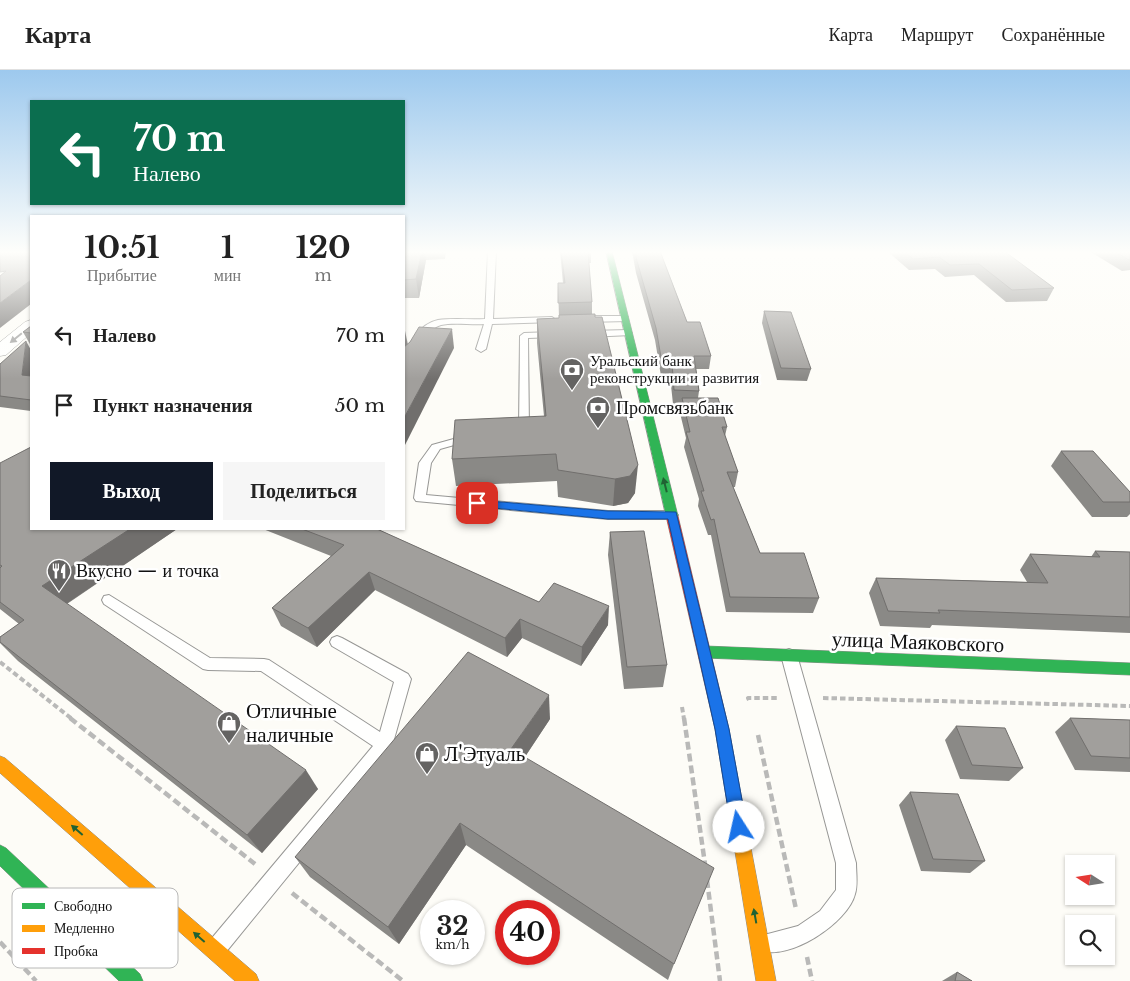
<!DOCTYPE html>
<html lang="ru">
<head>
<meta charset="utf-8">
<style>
  body { margin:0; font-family:"Libre Baskerville",serif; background:#f6f6f6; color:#222; height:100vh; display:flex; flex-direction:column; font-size:19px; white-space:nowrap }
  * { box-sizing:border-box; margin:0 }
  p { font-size:16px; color:#767676 }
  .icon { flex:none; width:28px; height:28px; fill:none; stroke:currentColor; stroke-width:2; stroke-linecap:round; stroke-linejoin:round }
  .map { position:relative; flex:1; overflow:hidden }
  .details { position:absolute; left:30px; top:145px; width:375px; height:315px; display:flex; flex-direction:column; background:#fff; border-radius:0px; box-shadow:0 1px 4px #0004 }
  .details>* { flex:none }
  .top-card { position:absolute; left:30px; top:30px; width:375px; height:105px; border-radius:0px; box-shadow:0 1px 4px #0004; background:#0b6e4f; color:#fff; overflow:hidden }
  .needle { width:32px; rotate:282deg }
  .controls { position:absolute; left:1065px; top:785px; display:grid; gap:10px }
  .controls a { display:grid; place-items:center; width:50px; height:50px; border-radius:0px; background:#fff; box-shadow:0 1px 4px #0004; font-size:25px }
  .speed { position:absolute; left:420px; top:830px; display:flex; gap:10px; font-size:25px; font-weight:700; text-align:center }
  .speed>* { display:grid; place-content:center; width:65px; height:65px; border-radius:50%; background:#fff; box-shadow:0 1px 4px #0004; line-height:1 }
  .speed small { font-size:12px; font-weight:400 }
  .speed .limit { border:8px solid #d22; background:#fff; color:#111 }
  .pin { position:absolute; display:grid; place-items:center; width:42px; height:42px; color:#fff; margin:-21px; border-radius:10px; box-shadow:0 2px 8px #0006 }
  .me { position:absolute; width:55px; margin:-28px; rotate:350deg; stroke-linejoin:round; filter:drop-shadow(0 0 4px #0008) }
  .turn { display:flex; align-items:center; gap:18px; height:105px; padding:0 20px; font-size:22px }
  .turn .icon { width:65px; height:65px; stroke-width:2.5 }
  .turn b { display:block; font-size:35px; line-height:42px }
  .eta { display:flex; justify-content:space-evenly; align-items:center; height:85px; text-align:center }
  .eta b { font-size:30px; font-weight:700; line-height:35px }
  .button { display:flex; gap:10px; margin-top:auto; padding:10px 20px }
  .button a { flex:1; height:58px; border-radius:0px; background:#111827; color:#fff; font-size:20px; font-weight:700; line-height:58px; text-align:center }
  .button a+a { background:#f6f6f6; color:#222 }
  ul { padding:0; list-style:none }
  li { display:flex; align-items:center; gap:15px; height:70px; padding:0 20px }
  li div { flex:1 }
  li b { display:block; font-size:19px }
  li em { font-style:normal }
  header { display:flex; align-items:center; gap:30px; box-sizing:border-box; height:70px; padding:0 25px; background:#fff; border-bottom:1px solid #e0e0e0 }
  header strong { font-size:24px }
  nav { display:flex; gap:28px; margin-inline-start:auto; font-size:18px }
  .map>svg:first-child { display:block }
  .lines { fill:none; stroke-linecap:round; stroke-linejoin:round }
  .lane-casing { stroke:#979795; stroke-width:2 }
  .street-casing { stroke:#979795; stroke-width:1 }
  .fast-casing { stroke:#8e8d8b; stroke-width:1 }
  .slow-casing { stroke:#8e8d8b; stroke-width:1 }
  .jam-casing { stroke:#8e8d8b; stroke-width:1 }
  .path-far1 { stroke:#b9b9b8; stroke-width:4; stroke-dasharray:5.5 3; stroke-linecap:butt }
  .path { stroke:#b9b9b8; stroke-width:4.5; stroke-dasharray:8 4; stroke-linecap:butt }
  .lane { fill:#fffffe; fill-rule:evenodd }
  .street { fill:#fffffe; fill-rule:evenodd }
  .fast { fill:#30b455; fill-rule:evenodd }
  .slow { fill:#ff9f0a; fill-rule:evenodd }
  .jam { fill:#e5322d; fill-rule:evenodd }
  .wall { fill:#8a8986 }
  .shaded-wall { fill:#716f6d }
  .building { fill:#a19f9c; stroke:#716f6d }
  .oneway { fill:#a0a09f }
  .oneway2 { fill:#206233 }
  .route { fill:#1a73e8; stroke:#114b97 }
  .labels { text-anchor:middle; stroke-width:5; stroke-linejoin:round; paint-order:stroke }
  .far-poi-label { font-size:15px; fill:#111; stroke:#fff; text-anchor:start }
  .poi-label { font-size:18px; fill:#111; stroke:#fff; text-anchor:start }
  .near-street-label { font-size:21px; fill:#111; stroke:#fff }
  .near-poi-label { font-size:21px; fill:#111; stroke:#fff; text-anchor:start }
  .key { fill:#fff; stroke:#b8b8b8; stroke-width:1 }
  .key-label { font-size:14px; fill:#111 }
</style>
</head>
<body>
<header>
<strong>Карта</strong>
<nav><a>Карта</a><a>Маршрут</a><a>Сохранённые</a></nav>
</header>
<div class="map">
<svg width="1130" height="911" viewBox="0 0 1130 911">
  <rect width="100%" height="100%" fill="#fdfcf7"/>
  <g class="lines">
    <g class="lane-casing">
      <g id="lane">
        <path d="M488,181h8l-3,68 59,-2 4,3 -1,2 -63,2 -6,25 -5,3 -5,-3 8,-25c-13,1 -31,-2 -43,1 -22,6 -24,39 -37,43 0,-19 14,-44 34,-48 15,-2 32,0 47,-1z"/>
        <path d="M625,246l3,1v4l-43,1 -4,-3 4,-3z"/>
        <path d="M628,260l4,3 -1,2 -43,2 -4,-3 4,-3z"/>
        <path d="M553,262l4,3 -1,2 -28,1 1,93 -4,4h-8l-1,-2 3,-3 1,-94 4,-3z"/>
        <path d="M468,365l4,1 1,2 -1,2 -32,9 -9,14 -5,32 182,16h64l6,4 -6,4h-64l-192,-18 -2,-3 5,-35 13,-18z"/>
        <path d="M109,525l101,63 54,1 5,1 111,72 14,-50 -62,-36 -2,-4 2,-4 5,-2 5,2 66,36 3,5 -20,71 -165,202 -7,3 -7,-3 -3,-7 3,-7 161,-192 -112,-75 -53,-1 -5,-1 -99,-65 -2,-4 2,-4z"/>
        <path d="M789,579l5,2 3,4 59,208c0,10 2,22 -1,31 -7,29 -67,68 -95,56l-3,-7 3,-7 38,-10 22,-15 16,-21v-27l-55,-208 3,-4z"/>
      </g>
    </g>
    <g class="street-casing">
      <path id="street" d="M31,250v13l-25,22 -6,1v-14l25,-20z"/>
    </g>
    <g class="fast-casing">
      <g id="fast">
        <path d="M606,181h6l66,265 -6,4 -6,-4z"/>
        <path d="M705,576l425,17v12l-425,-17 -5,-2 -2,-4 2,-4z"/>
        <path d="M0,775l6,3 134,126 3,7h-24l-119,-115z"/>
      </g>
    </g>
    <g class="slow-casing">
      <g id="slow">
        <path d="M0,686l5,2 251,216 3,7h-24l-235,-208z"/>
        <path d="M739,749l6,2 2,6 29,154h-20l-25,-154 2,-6z"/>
      </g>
    </g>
    <g class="jam-casing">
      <path id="jam" d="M672,442l6,4 51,213 18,98 -2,6 -6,2 -6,-2 -2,-6 -16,-98 -49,-213z"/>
    </g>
    <g class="path-far1">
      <path d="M0,592l72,57"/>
      <path d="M823,628l307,8"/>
      <path d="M749,630l-1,-2h31"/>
      <path d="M682,637l2,12"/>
    </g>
    <g class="path">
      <path d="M70,648l185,146"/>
      <path d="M684,648l21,146"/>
      <path d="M758,665l38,174"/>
      <path d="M707,810l13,101"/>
      <path d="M292,823l111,88"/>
      <path d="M0,872l36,39"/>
      <path d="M807,887l5,24"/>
    </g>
    <use href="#lane" class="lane"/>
    <use href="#street" class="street"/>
    <use href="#fast" class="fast"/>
    <use href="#slow" class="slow"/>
    <use href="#jam" class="jam"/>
  </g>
  <g class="wall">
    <path d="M404,181h42l-1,8 -19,1 -7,38h-15z"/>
    <path d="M560,181h31v12h-2l3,39v12l43,179 -7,10 -15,3 -55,-9 -1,-16 -101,5 -4,-27 92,-43 -7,-73v-24l22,-1 -1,-35h5z"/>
    <path d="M632,181h28l27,71 24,34 -2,13h-13l3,22 -1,7 29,29 -2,9 13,36 -3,15h-2l27,66 59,45 -6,15 -87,-1 -15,-77h-3l-10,-29 1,-7 -15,-52 2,-9 -6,-25 1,-9h-8l-3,-28h-9l-6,-36 -19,-67z"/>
    <path d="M887,181h123l-6,1 50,36 -7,13 -41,1 -32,-27 -29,2 -10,-8 -26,1z"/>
    <path d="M1089,181h41v19l-8,1z"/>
    <path d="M764,241l47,58 -4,12 -30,-1 -15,-57z"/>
    <path d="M31,256v20l-8,-14z"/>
    <path d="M0,294l31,12v35l-31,-4z"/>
    <path d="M1061,381l69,41v22l-3,3h-35l-41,-51z"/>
    <path d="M0,393l31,66h146l-110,75 251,185 -56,64 -244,-192 -18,-18v-6l19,-13 -19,-15z"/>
    <path d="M263,459h114l162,73 69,23 -27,41 -59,-28 -15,19 -132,-67 -58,57 -36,-21 -9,-18 59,-52z"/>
    <path d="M610,462l57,133 -4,22 -39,2 -16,-134z"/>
    <path d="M1095,481l35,1v81l-198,-8 -2,3 -50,-2 -11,-33 7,-15 151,4 -7,-12 10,-16 61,3z"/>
    <path d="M1070,648l60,2v52l-55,-2 -20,-38z"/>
    <path d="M550,649l-25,38 149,207 -6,16 -202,-135 -67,99 -89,-67 -15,-20z"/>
    <path d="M956,656l67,42 -14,13 -49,-2 -15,-39z"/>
    <path d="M910,722l75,69 -15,12 -49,-2 -22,-66z"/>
    <path d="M957,902l15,9h-30z"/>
  </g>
  <g class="shaded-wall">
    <path d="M422,181h3l1,9 -7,38 -3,-19z"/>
    <path d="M31,210v24l-31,24v-25z"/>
    <path d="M404,256l4,19 -4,13z"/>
    <path d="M452,259l2,19 -50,99v-29z"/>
    <path d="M26,271l5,9v19l-1,17 -8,-11z"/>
    <path d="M638,395l-3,28 -7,10 -15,3 2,-27z"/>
    <path d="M130,459h47l-117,79 -18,-22z"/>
    <path d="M369,502l6,18 -58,57 -9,-19z"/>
    <path d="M609,536l-1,19 -27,41 1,-19z"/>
    <path d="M520,549l2,19 -15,19 -2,-19z"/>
    <path d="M549,625l1,24 -36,54 -3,-24z"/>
    <path d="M306,700l12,19 -56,64 -15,-18z"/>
    <path d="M460,753l6,22 -67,99 -11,-17z"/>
  </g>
  <g class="building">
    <path d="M0,181h31v29l-31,23v-27l6,-5 -6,1z"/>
    <path d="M404,181h18l-6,28 -12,1z"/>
    <path d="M561,181h27l4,51 -34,1v-20h7z"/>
    <path d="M635,181h25l27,71h13l11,34h-17l5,35 -25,-1 -2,-27h-10l-6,-35 -19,-67z"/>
    <path d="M904,181h100l50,37 -42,2 -33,-26 -29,1 -11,-8 -26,2z"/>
    <path d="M1114,181h16v9h-1z"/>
    <path d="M764,241l27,1 20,57 -30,-1z"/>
    <path d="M595,244v3h7l36,148 -8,11 -15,3 -57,-9 -2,-16 -104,5 3,-39 91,-4 -9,-97 22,-1v-3z"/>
    <path d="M31,256v7l-8,-1z"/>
    <path d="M419,257l33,2 -48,89v-71l6,-5z"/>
    <path d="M26,271l-4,34 9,1v24l-31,-4v-32z"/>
    <path d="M682,328h36l9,29h-5l16,45h-11l33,81h44l15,45 -89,-1 -16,-78 -3,1 -10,-29h3l-18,-59h4z"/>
    <path d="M31,377v82h99l-88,57 264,184 -59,65 -247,-193v-5l24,-17 -24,-18v-34l2,-2 -2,-1v-102z"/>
    <path d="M1061,381h32l37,41v10h-27z"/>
    <path d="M302,459h75l162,73 15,-19 55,23 -27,41 -62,-28 -15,19 -136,-66 -61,56 -36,-20 72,-63z"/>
    <path d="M644,461l23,134 -40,2 -17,-135z"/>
    <path d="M1095,481l35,1v65l-192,-7 2,3 -52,-2 -12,-33 172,5 -18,-29 70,3z"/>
    <path d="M468,582l81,43 -38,54 203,119 -40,96 -214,-141 -72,104 -93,-70z"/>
    <path d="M1070,648l60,2v38l-39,-2z"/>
    <path d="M956,656l49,2 18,40 -51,-3z"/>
    <path d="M910,722l48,2 27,67 -52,-2z"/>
    <path d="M957,902l15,9h-17z"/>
  </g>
  <defs><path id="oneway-solid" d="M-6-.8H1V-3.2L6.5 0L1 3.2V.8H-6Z" transform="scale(1.25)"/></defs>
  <use class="oneway" href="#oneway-solid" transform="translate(16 268) rotate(141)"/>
  <g class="oneway2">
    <use href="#oneway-solid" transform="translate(665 415) rotate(-104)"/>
    <use href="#oneway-solid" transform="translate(77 760) rotate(-139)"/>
    <use href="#oneway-solid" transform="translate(755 846) rotate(-100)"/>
    <use href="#oneway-solid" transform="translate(199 867) rotate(-139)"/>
  </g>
  <linearGradient id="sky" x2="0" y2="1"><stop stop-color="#9dc9ee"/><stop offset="0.59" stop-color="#fefefb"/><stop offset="1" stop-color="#fefefb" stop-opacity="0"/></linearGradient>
  <rect width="1130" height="309" fill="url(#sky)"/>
  <path class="route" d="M477,430l131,11 68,1 53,217 18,98 -2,6 -6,2 -6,-2 -2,-6 -16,-98 -47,-210h-60l-135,-13v-5z"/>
  <defs>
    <g id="bank-pin" transform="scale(1.25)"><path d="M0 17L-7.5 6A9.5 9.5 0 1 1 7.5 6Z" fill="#646362" stroke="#fff"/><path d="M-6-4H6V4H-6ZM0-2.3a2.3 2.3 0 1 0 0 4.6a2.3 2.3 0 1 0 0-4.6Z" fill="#fff"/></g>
    <g id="restaurant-pin" transform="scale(1.25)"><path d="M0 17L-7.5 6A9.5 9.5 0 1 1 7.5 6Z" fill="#646362" stroke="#fff"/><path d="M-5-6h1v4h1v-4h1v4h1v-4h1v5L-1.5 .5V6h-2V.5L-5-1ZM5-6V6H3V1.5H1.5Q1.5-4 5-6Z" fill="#fff"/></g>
    <g id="shop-pin" transform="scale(1.25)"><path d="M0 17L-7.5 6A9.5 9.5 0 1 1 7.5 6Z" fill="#646362" stroke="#fff"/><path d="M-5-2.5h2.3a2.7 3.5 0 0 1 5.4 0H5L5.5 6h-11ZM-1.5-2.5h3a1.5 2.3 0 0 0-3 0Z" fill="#fff"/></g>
  </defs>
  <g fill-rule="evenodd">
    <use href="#bank-pin" x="572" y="300"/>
    <use href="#bank-pin" x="598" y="338"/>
    <use href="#restaurant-pin" x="59" y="501"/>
    <use href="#shop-pin" x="229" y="653"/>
    <use href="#shop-pin" x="427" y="684"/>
  </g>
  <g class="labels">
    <g class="far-poi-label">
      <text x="590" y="296">Уральский банк<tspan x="590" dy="17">реконструкции и развития</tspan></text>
    </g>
    <g class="poi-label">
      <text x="616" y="344">Промсвязьбанк</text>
      <text x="76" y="507">Вкусно — и точка</text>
    </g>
    <g class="near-street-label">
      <text transform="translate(918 572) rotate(2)" y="7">улица Маяковского</text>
    </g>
    <g class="near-poi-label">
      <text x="246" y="648">Отличные<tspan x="246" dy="24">наличные</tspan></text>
      <text x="444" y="691">Л'Этуаль</text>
    </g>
  </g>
  <rect x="12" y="818" width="166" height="80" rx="8" class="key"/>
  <rect x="22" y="833" width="23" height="6" fill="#30b455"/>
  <rect x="22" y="855" width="23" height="7" fill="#ff9f0a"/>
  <rect x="22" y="878" width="23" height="6" fill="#e5322d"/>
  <g class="key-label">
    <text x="54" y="841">Свободно</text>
    <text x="54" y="863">Медленно</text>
    <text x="54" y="886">Пробка</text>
  </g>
</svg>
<div class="controls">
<a><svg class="needle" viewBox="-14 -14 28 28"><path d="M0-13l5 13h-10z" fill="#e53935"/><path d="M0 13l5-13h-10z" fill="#767676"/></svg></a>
<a><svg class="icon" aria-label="search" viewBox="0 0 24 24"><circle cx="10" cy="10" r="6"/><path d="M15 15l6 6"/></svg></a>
</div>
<div class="speed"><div>32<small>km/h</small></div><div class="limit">40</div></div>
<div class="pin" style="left:477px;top:433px;background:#d93025"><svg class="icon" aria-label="arrive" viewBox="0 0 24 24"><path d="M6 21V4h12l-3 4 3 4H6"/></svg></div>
<svg class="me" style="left:739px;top:757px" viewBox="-20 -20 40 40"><circle r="19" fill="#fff"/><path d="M0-13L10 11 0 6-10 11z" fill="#1a73e8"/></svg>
<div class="top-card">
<div class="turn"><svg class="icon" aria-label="left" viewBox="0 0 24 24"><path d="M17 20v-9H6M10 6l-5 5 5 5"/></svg><div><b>70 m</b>Налево</div></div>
</div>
<section class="details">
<div class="eta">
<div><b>10:51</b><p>Прибытие</p></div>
<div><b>1</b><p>мин</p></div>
<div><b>120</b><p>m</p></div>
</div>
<ul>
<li><svg class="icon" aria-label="left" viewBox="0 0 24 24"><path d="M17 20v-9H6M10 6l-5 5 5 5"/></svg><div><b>Налево</b></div><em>70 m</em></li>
<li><svg class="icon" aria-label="arrive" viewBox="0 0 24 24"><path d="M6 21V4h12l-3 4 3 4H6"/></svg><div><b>Пункт назначения</b></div><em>50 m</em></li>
</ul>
<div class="button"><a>Выход</a><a>Поделиться</a></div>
</section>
</div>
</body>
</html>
